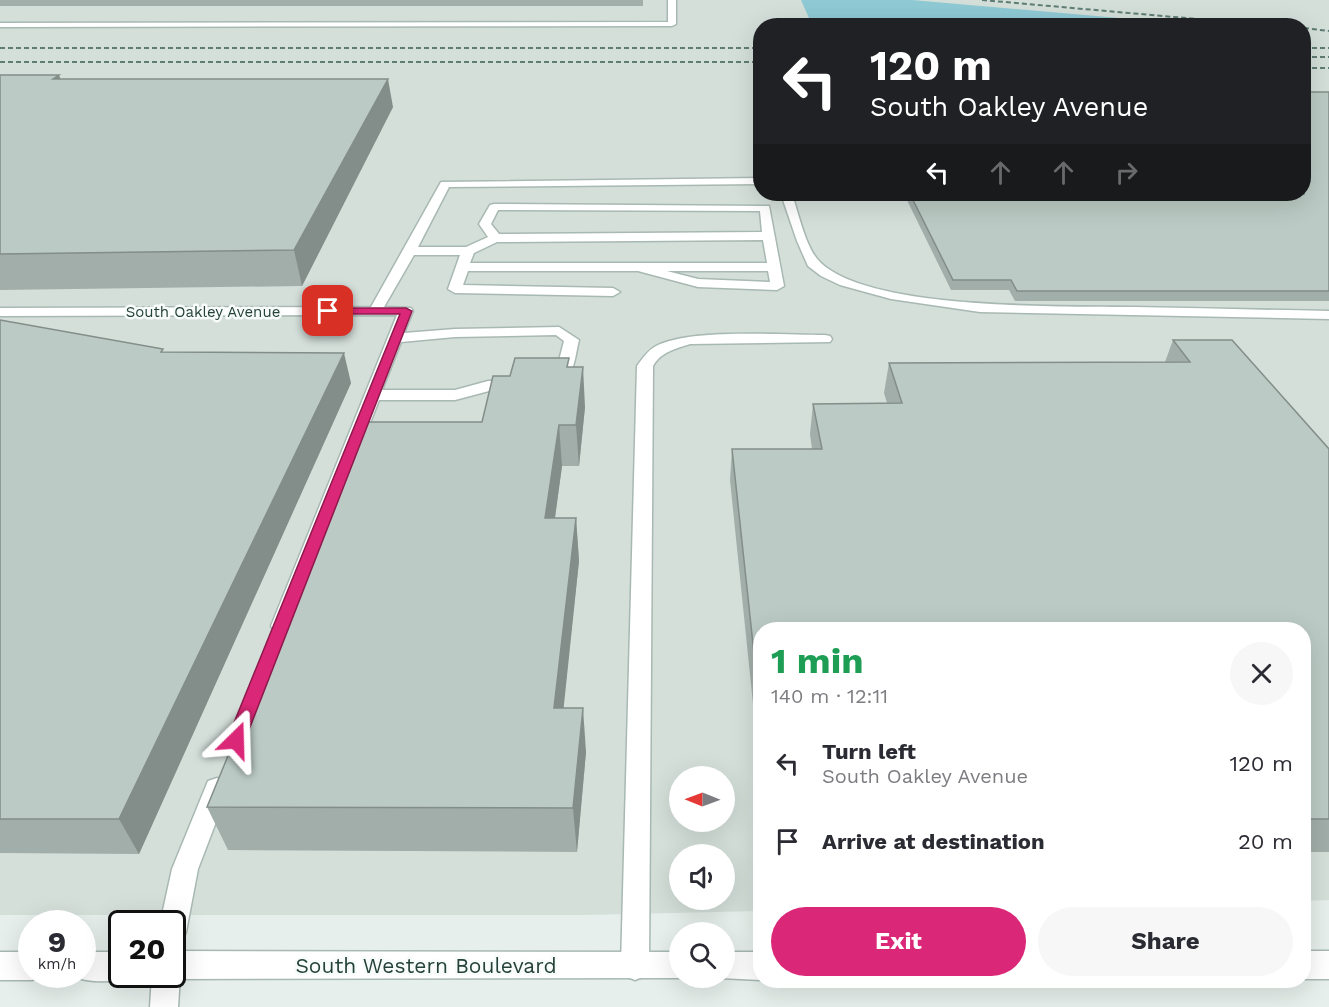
<!DOCTYPE html>
<html lang="en">
<head>
<meta charset="utf-8">
<style>
  body { margin:0; font-family:"Work Sans",sans-serif; background:#f7f7f7; color:#2b2b33; height:100vh; display:flex; flex-direction:column; font-size:22px; white-space:nowrap }
  * { box-sizing:border-box; margin:0 }
  p { font-size:20px; color:#7c7c81 }
  .icon { flex:none; width:33px; height:33px; fill:none; stroke:currentColor; stroke-width:2; stroke-linecap:round; stroke-linejoin:round }
  .map { position:relative; flex:1; overflow:hidden }
  .sheet { position:absolute; left:753px; top:622px; width:558px; height:366px; display:flex; flex-direction:column; background:#fff; border-radius:24px; box-shadow:0 6px 24px #0002 }
  .sheet>* { flex:none }
  .top-card { position:absolute; left:753px; top:18px; width:558px; height:183px; border-radius:24px; box-shadow:0 6px 24px #0002; background:#202124; color:#fff; overflow:hidden }
  .needle { width:39px; rotate:271deg }
  .tools { position:absolute; left:669px; top:766px; display:grid; gap:12px }
  .tools a { display:grid; place-items:center; width:66px; height:66px; border-radius:50%; background:#fff; box-shadow:0 6px 24px #0002; font-size:30px }
  .speed { position:absolute; left:18px; top:910px; display:flex; gap:12px; font-size:30px; font-weight:700; text-align:center }
  .speed>* { display:grid; place-content:center; width:78px; height:78px; border-radius:50%; background:#fff; box-shadow:0 6px 24px #0002; line-height:1 }
  .speed small { font-size:15px; font-weight:400 }
  .speed .limit { border:3px solid #111; border-radius:9px; background:#fff; color:#111 }
  .pin { position:absolute; display:grid; place-items:center; width:51px; height:51px; color:#fff; margin:-26px; border-radius:12px; box-shadow:0 3px 9px #0006 }
  .me { position:absolute; width:66px; margin:-33px; rotate:22deg; stroke-linejoin:round; filter:drop-shadow(0 0 4px #0008) }
  .turn { display:flex; align-items:center; gap:21px; height:126px; padding:0 18px; font-size:27px }
  .turn .icon { width:78px; height:78px; stroke-width:2.5 }
  .turn b { display:block; font-size:42px; line-height:51px }
  .lanes { display:flex; align-items:center; height:57px; padding:0 18px; background:#0003; justify-content:center; gap:30px; direction:ltr }
  .lanes .off { opacity:.35 }
  .round { display:grid; place-items:center; flex:none; width:63px; height:63px; border-radius:32px; background:#f7f7f7 }
  .headline { display:flex; align-items:center; justify-content:space-between; height:102px; padding:0 18px }
  h1 { font-size:36px; font-weight:700; line-height:45px; color:#1e9e55 }
  .button { display:flex; gap:12px; margin-top:auto; padding:12px 18px }
  .button a { flex:1; height:69px; border-radius:36px; background:#db2777; color:#fff; font-size:24px; font-weight:700; line-height:69px; text-align:center }
  .button a+a { background:#f7f7f7; color:#2b2b33 }
  ul { padding:0; list-style:none }
  li { display:flex; align-items:center; gap:18px; height:78px; padding:0 18px }
  li div { flex:1 }
  li b { display:block; font-size:22px }
  li em { font-style:normal }
  .map>svg:first-child { display:block }
  .built { fill:#d4dfda; fill-rule:evenodd }
  .water { fill:#8ec9d4 }
  .lines { fill:none; stroke-linecap:round; stroke-linejoin:round }
  .service-casing { stroke:#a8b8b2; stroke-width:3 }
  .minor-casing { stroke:#a8b8b2; stroke-width:3 }
  .tertiary-casing { stroke:#a8b8b2; stroke-width:3 }
  .service { fill:#fff; fill-rule:evenodd }
  .minor { fill:#fff; fill-rule:evenodd }
  .tertiary { fill:#fff; fill-rule:evenodd }
  .rail { stroke:#5f7d75; stroke-width:2; stroke-dasharray:5 3; stroke-linecap:butt }
  .wall { fill:#a1aea9 }
  .shaded-wall { fill:#838d89 }
  .building { fill:#bbcac4; stroke:#838d89; stroke-width:1.5 }
  .route { fill:#db2777; stroke:#8e194d; stroke-width:1.5 }
  .labels { text-anchor:middle; stroke-width:5; stroke-linejoin:round; paint-order:stroke }
  .far-street-label { font-size:15px; fill:#24423a; stroke:#f7fbf9 }
  .near-street-label { font-size:21px; fill:#24423a; stroke:#f7fbf9 }
</style>
</head>
<body>
<div class="map">
<svg width="1329" height="1007" viewBox="0 0 1329 1007">
  <rect width="100%" height="100%" fill="#e6efeb"/>
  <path class="built" d="M0,0h1329v900l-25,1v-271h-544v281l-175,4h-585zM760,26h544v168h-544zM680,777h44v45h-44zM680,855h44v45h-44z"/>
  <path class="water" d="M801,0h111l287,25h-387z"/>
  <g class="lines">
    <g class="service-casing">
      <g id="service">
        <path d="M668,0h8v24l-4,2 -672,1v-4l668,-1z"/>
        <path d="M760,178v6l-311,3 -31,60h48l22,-10 -9,-13 11,-19 4,-1 275,2 15,80 -7,4 -79,-3 -60,-16h-170l-5,14 150,3 7,4 -7,4 -158,-3 -7,-4 12,-34h-46l-30,52 27,1 2,3 -9,22 51,-4 104,-2 20,13c-4,15 -4,38 -21,43l-8,-5 6,-6 8,-31 -8,-6 -101,2 -54,5 -19,48h73l33,-9 26,-1 8,5 -8,5 -25,1 -34,9h-76l-88,226 -3,5 -7,2 -7,-2 -3,-5 126,-311 -397,1v-8l371,-1 70,-125zM498,210l262,1 2,21 -263,2 -8,-10zM763,240l4,23h-297l4,-10 23,-11zM667,271h101l2,11 -72,-3z"/>
        <path d="M781,194h11c6,18 14,54 27,67 48,50 245,45 315,46 65,1 130,3 195,4v8l-349,-7 -89,-13 -51,-14 -19,-9 -13,-10 -11,-25z"/>
        <path d="M825,335l5,1 2,3 -2,3 -140,2c-15,5 -29,8 -37,22l-4,600 -4,10 -10,4 -10,-4 -4,-10 16,-600c6,-8 10,-15 19,-20 34,-18 127,-11 169,-11z"/>
        <path d="M217,778l9,3 3,7 -31,81 -12,63 -4,9 -10,4v-21h-12l12,-55 36,-88z"/>
      </g>
    </g>
    <g class="minor-casing">
      <path id="minor" d="M172,964l4,1 4,10 -2,32h-28l2,-32h20z"/>
    </g>
    <g class="tertiary-casing">
      <g id="tertiary">
        <path d="M172,951l508,1v26h4l-512,1 -9,-4h9z"/>
        <rect x="1304" y="951" width="25" height="28"/>
        <path d="M0,952h32v23l10,1 -10,4h-32z"/>
        <path d="M82,952h40v23l10,1c-17,7 -43,7 -60,0l10,-1z"/>
        <path d="M724,952h36v28l-40,-2h4z"/>
      </g>
    </g>
    <use href="#service" class="service"/>
    <use href="#minor" class="minor"/>
    <use href="#tertiary" class="tertiary"/>
    <g class="rail">
      <path d="M982,0l294,26"/>
      <path d="M1304,28l25,3"/>
      <path d="M0,48h760"/>
      <path d="M1304,48h25"/>
      <path d="M1304,57h25"/>
      <path d="M0,62h760"/>
      <path d="M1304,68h25"/>
    </g>
  </g>
  <g class="wall">
    <rect x="0" y="0" width="643" height="6"/>
    <path d="M0,75l61,4 332,28 -91,179 -302,4z"/>
    <path d="M1329,92v209h-314l-6,-11h-58l-47,-96 -46,1v-1h446z"/>
    <path d="M0,320l164,32 187,31 -212,471 -139,-1z"/>
    <path d="M1173,340l156,109v403h-25v-222h-544v142l-30,-292 2,-31h80l-2,-15 3,-30 74,-1 -3,-10 5,-30 276,-1z"/>
    <path d="M569,367l16,40 -6,59h-17l-7,52h21l3,43 -16,147 23,44 -9,100 -349,-2 -21,-43 275,-385 28,-46z"/>
  </g>
  <g class="shaded-wall">
    <path d="M59,75l10,27 -16,-23z"/>
    <path d="M388,79l5,28 -91,179 -8,-36z"/>
    <path d="M344,353l7,30 -212,471 -20,-35z"/>
    <path d="M583,367l2,40 -6,59 -3,-41z"/>
    <path d="M559,425l3,41 -13,95 -4,-43z"/>
    <path d="M576,518l3,43 -20,191 -5,-44z"/>
    <path d="M583,708l3,44 -9,100 -4,-44z"/>
  </g>
  <g class="building">
    <path d="M0,75h59l-6,4h335l-94,171 -294,4z"/>
    <path d="M1304,92h25v199h-312l-6,-11h-58l-43,-86h394z"/>
    <path d="M0,320l163,29 -2,3 183,1 -225,466h-119z"/>
    <path d="M1173,340h59l97,109v370h-25v-189h-544v79l-28,-260h90l-9,-45 89,-1 -13,-40 301,-1z"/>
    <path d="M515,358h54l-2,9h16l-7,58h-17l-14,93h31l-22,190h29l-10,100 -366,-1 158,-385h117l11,-46h17z"/>
  </g>
  <path class="route" d="M328,308h78l6,3 -167,429 -3,5 -6,2 -6,-2 -3,-5 173,-426h-76l-1,-3z"/>
  <g class="labels">
    <g class="far-street-label">
      <text x="203" y="317">South Oakley Avenue</text>
    </g>
    <g class="near-street-label">
      <text x="426" y="973">South Western Boulevard</text>
    </g>
  </g>
</svg>
<div class="tools">
<a><svg class="needle" viewBox="-14 -14 28 28"><path d="M0-13l5 13h-10z" fill="#e53935"/><path d="M0 13l5-13h-10z" fill="#7c7c81"/></svg></a>
<a><svg class="icon" aria-label="sound" viewBox="0 0 24 24"><path d="M4 9h4l5-4v14l-5-4H4zM17 9q2 3 0 6"/></svg></a>
<a><svg class="icon" aria-label="search" viewBox="0 0 24 24"><circle cx="10" cy="10" r="6"/><path d="M15 15l6 6"/></svg></a>
</div>
<div class="speed"><div>9<small>km/h</small></div><div class="limit">20</div></div>
<div class="pin" style="left:328px;top:311px;background:#d93025"><svg class="icon" aria-label="arrive" viewBox="0 0 24 24"><path d="M6 21V4h12l-3 4 3 4H6"/></svg></div>
<svg class="me" style="left:236px;top:740px" viewBox="-20 -20 40 40"><path d="M0-17L14 15 0 8-14 15z" fill="#db2777" stroke="#fff" stroke-width="4"/></svg>
<div class="top-card">
<div class="turn"><svg class="icon" aria-label="left" viewBox="0 0 24 24"><path d="M17 20v-9H6M10 6l-5 5 5 5"/></svg><div><b>120 m</b>South Oakley Avenue</div></div>
<div class="lanes"><svg class="icon" aria-label="left" viewBox="0 0 24 24"><path d="M17 20v-9H6M10 6l-5 5 5 5"/></svg><svg class="icon off" aria-label="ahead" viewBox="0 0 24 24"><path d="M12 20V5M6 11l6-6 6 6"/></svg><svg class="icon off" aria-label="ahead" viewBox="0 0 24 24"><path d="M12 20V5M6 11l6-6 6 6"/></svg><svg class="icon off" aria-label="right" viewBox="0 0 24 24"><path d="M7 20v-9h11M14 6l5 5-5 5"/></svg></div>
</div>
<section class="sheet">
<div class="headline"><div><h1>1 min</h1><p>140 m · 12:11</p></div><a class="round"><svg class="icon" aria-label="close" viewBox="0 0 24 24"><path d="M6 6l12 12M18 6L6 18"/></svg></a></div>
<ul>
<li><svg class="icon" aria-label="left" viewBox="0 0 24 24"><path d="M17 20v-9H6M10 6l-5 5 5 5"/></svg><div><b>Turn left</b><p>South Oakley Avenue</p></div><em>120 m</em></li>
<li><svg class="icon" aria-label="arrive" viewBox="0 0 24 24"><path d="M6 21V4h12l-3 4 3 4H6"/></svg><div><b>Arrive at destination</b></div><em>20 m</em></li>
</ul>
<div class="button"><a>Exit</a><a>Share</a></div>
</section>
</div>
</body>
</html>
